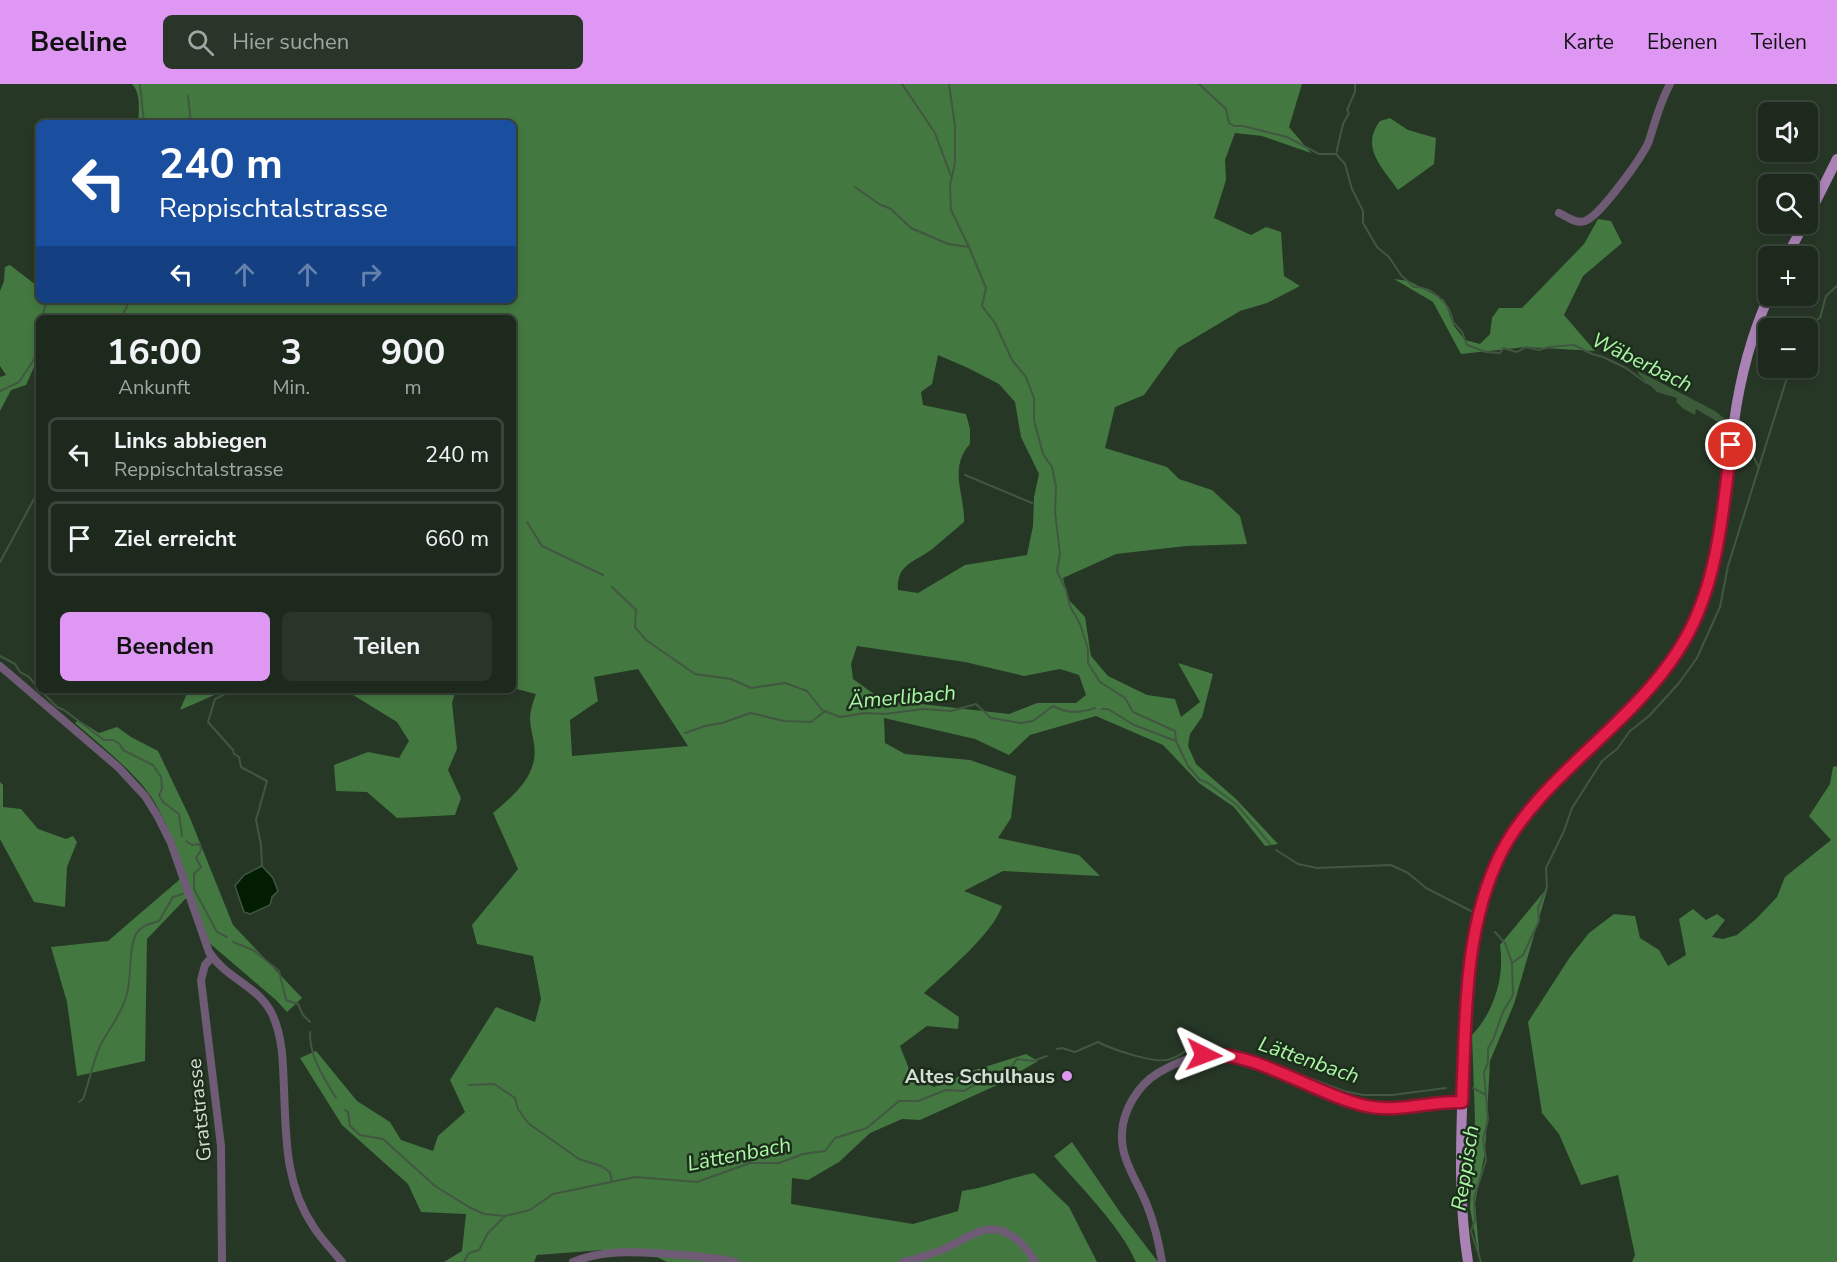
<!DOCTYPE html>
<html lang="de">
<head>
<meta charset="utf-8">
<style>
  body { margin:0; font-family:"Nunito Sans",sans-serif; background:#2a3529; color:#f1f3f6; height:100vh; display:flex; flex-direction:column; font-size:22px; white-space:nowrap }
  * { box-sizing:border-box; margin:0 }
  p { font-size:20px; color:#a0a6a3 }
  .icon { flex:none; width:33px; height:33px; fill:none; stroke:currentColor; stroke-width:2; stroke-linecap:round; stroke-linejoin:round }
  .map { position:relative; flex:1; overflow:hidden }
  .sheet { position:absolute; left:36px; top:231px; width:480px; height:378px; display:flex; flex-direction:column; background:#1d291c; border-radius:9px; box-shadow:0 3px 9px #0003,0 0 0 2px #3b453b }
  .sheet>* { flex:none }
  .guide { position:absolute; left:36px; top:36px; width:480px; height:183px; border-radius:9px; box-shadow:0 3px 9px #0003,0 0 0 2px #3b453b; background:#1a4fa0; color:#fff; overflow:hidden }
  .controls { position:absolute; left:1758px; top:18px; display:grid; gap:12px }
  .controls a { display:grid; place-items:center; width:60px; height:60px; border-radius:9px; background:#1d291c; box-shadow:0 3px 9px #0003,0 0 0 2px #3b453b; font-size:30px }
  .pin { position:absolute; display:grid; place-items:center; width:51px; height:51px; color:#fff; margin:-26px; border:3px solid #fff; border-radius:50%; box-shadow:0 2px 6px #0007 }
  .me { position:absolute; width:66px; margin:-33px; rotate:93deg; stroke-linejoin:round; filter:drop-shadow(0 0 4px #0008) }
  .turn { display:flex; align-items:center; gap:21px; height:126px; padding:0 24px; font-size:27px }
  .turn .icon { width:78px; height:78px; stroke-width:2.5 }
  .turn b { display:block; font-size:42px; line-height:51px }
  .lanes { display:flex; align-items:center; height:57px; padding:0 24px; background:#0003; justify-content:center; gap:30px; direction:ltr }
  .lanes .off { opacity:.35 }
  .eta { display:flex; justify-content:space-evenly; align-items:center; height:102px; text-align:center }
  .eta b { font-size:36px; font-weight:700; line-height:42px }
  .action { display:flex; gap:12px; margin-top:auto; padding:12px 24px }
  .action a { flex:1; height:69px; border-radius:9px; background:#de98f3; color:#111; font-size:24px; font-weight:700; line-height:69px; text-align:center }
  .action a+a { background:#2a3529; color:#f1f3f6 }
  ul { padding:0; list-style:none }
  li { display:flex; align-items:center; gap:18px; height:75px; margin:0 12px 9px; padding:0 12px; border:3px solid #3b453b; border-radius:9px }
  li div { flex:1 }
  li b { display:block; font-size:22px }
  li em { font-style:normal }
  header { display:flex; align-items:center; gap:36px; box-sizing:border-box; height:84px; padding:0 30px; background:#de98f3; color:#111 }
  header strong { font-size:28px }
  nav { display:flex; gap:33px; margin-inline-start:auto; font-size:21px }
  .search { width:420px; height:54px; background:#2a3529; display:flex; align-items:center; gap:15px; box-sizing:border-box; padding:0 21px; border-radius:9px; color:#a0a6a3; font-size:22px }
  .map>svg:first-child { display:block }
  .green { fill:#3a5d38 }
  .forest { fill:#437840; fill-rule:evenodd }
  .water { fill:#021d02; stroke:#415741; stroke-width:1.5 }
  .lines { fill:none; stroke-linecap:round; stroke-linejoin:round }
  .stream { stroke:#415741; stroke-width:2 }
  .minor { stroke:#6f5b75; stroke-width:8 }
  .major { stroke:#aa82b6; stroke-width:10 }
  .route-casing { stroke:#92132f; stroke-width:15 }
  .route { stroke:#e11d48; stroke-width:10 }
  .poi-dot { fill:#de98f3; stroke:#1d2d1c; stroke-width:2 }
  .labels { text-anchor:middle; stroke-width:5; stroke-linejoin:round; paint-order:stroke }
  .poi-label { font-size:20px; font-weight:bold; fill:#d4ded3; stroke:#1d2d1c; text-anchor:end }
  .street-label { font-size:20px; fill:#d4ded3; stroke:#1d2d1c }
  .water-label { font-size:21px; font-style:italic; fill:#a9f6a4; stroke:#1d2d1c }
</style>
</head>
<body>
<header>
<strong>Beeline</strong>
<div class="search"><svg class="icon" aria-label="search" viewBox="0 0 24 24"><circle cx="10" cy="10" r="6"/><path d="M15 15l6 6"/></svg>Hier suchen</div>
<nav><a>Karte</a><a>Ebenen</a><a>Teilen</a></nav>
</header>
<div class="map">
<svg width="1837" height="1178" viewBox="0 0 1837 1178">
  <rect width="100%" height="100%" fill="#273726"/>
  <path class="green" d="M1638,287l77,40 10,8 -2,6 -27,-16 -1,6 -11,-6 -8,-7 1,-4 -20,-6 -19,-18z"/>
  <g class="forest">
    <path d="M132,0h1170l-13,43 22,26 -49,-17 -27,-3 -10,27 1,20 -12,38 37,17 15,-8 15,5 3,44 16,10 -33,17 -27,8 -62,37 -34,47 -29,12 -10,41 62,19 12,12 33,11 28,26 7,28 -61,2 -70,8 -53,24 5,21 17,18 6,39 17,20 39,19 28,4 6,18 19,-15 -22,-39 35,11 -11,43 -12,17 -2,12 8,18 40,35 42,45 -13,2 -31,-39 -35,-24 -36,-38 -67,-29 -66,19 -21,20 -34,-16 -91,-21 1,25 20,11 65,6 46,16 -5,42 -13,20 81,17 21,21 -97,-5 -39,20 38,15c-10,29 -55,65 -78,87l35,24 -1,12 -31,-3 -27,20 11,28 23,13 38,-16 54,-17 12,7 -43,25 -75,34 -18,-1 -32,14 -31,29 -31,18 -16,-2 -1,26 122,20 45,-13 4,-20c24,-3 47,-13 72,-18l35,34 28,55h-430l-22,-11 -42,-1 -66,5 -3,7h-90l18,-11 4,-37 -45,-2 -13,-28 -66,-59 -42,-67 16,-7 41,50 33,21 11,18 32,11 5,-15 27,-24 -15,-32 46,-73 39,15 6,-23 -8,-43 -56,-12 -5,-19 46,-56 -25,-56c21,-18 46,-38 41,-69 -4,-23 -7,-26 2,-50l-23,-6v-370h-474v38l-13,29 -15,5 -11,21v-34l6,-2 -6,-9v-75l4,-10 1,-14 5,-2 26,20 3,-7v22h474v-177h-375c1,-12 3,-30 -6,-39zM938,271l30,13 31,16 16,18 6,35 18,37 -5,23 -1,29 -6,29 -62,10 -47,28 -20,-3c-2,-25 16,-28 33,-40 11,-9 22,-19 33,-28 1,-27 -16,-54 6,-78v-15l-4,-15 -43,-9 -2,-13 11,-8zM857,562l108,16 59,14 36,-7 19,6 7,20 -10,8h-39l-28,11 -88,-10 -36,-2 -32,-23 -2,-15zM638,585l50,77 -116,10 -2,-36 28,-19 -4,-24z"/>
    <path d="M1390,34l18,12 28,8 -2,26 -36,26c-16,-23 -38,-43 -18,-69z"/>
    <path d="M1598,135l13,2 11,22 -39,33 -19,39 31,36 -69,-4 -65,7 -28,-52 -39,-23 15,2 35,19 10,26 11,14 15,4 10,-10 2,-16 7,-10h23l62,-64z"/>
    <path d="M191,606h35l-46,20 7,-17z"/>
    <path d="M345,606h111l-4,13 5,46 -9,21 13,28 -6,17 -58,3 -30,-26 -31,-1 -2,-26 34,-13 31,6 10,-17 -12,-19z"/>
    <path d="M78,636l21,13 18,-6 14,10 27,14 32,67 43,107 69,73 -15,14 -11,-12 -69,-59 -16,-48 -44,46 -2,122 -68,15 -10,-74 -16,-55 57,-6 78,-67c-10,-26 -19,-52 -34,-76 -15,-24 -55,-56 -77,-75z"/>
    <path d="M1837,682v496h-205l3,-7 -17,-80 -37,10 -22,-51 -17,-21 -14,-91 42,-65 19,-24 25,-19 21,2 5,22 19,12 9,16 18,-11 -7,-36 14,-10 13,11 11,-6 8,6 -13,17 11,2 14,-4 20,-17 20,-21 8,-20 46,-37 -22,-24 21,-32 3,-17z"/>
    <path d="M0,698l3,3v22l18,2 17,20 28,10 7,-3 4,6 -10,25 -2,40 -31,-5 -34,-63z"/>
    <path d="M1548,803l-34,117 -24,57 -5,91 -10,51 5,59 -10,-54 5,-88 -3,-85c22,-23 33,-58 28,-90z"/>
    <path d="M1072,1058l50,73 36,47h-22c-17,-38 -55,-74 -82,-106z"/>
  </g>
  <path class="water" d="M262,782l11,12 5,13 -6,6 -2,8 -20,9 -6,-2 -9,-26 9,-11z"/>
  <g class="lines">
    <g class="stream">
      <path d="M140,0l4,39"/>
      <path d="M902,0l33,49 16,43"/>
      <path d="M949,0l6,42v37l-5,22 1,25 18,37 17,41 -4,18 13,17 17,37 14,17 8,21v22l9,34 9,13 4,20 -1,25 5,42 -3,17 9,19 4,16 10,18 8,25v14l12,19 25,16 8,14 42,19 1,10"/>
      <path d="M1199,0l27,25 3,14 5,3h9l44,11 32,17h16"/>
      <path d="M1355,0v8l-8,18 2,3 -6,11 -7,30 9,10 7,25 11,22v12l14,24 12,10 12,18 13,12c17,-1 37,17 39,35l9,10 5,13 19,7 14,1 3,-5 14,4 9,-5 13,3 10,-3 25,-2 18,9 11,3 23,11 19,14 49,21 9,9 16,6 3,4"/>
      <path d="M188,12l3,27"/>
      <path d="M855,103l24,17 12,5 20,19 37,16 21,3"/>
      <path d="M42,234l5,-18"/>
      <path d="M121,234l7,-14"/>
      <path d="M1802,244l18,-10 6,-22 11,-10"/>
      <path d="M0,307l19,-9 14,-21 6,-14"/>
      <path d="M1739,352l8,7 12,25"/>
      <path d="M965,391l67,28"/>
      <path d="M36,406l3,-6"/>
      <path d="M527,438l15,24 61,29"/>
      <path d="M0,478l34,-63"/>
      <path d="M612,503l24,23 -1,17 11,13 49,34 36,5 20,9 34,-5 22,8 15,19 18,7 25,-4 20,1 38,-5 28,2 25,-7 15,14 30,5 12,-2 20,-15c16,8 26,7 42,2"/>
      <path d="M0,572l15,8 5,8 9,5 10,12"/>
      <path d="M40,606l17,17 7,3 40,30h9l7,4 3,6 30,15 8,12 1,12 -3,6 4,7 16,12 3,22"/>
      <path d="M225,610l-10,5 -7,23 25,28 1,4 5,3 2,10 26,14 -11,39 5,25 1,21"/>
      <path d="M1102,625h6l26,16 42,16 12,25 12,14 8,3 29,22 33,39"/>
      <path d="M685,649l20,-7 17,-3 29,-10 33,8 27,1 13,-10"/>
      <path d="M186,757l6,4 8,-1 1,6 -5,8 5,9 -7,7v15l23,43 10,5"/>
      <path d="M1276,766l22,14 19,4 74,-3 17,8 18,15 45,23"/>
      <path d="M1495,848l10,11 7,20"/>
      <path d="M233,858l20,8 26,21 7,29 12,4 5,11 7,7"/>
      <path d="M310,948c-1,24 14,46 26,66"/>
      <path d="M1057,965l5,-1 13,4 23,-10c13,7 59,23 73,17 21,-8 16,-17 44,-13"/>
      <path d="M1235,966l109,41 19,4h29l54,-7"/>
      <path d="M469,1001l25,-1 21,14 3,11 10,14 51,36 22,7 9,6 2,10"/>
      <path d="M1473,1004l13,7"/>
      <path d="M79,1018l4,-3c6,-17 10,-37 17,-53 8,-16 21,-31 26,-49 7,-21 1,-44 10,-63 5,-9 14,-10 23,-13l14,-24 10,-3"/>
      <path d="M345,1026l3,2 2,14 10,9 23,4 52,47 34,21 15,7 21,2 25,-6 23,-16 82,-17 62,5 53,-19h29l24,-9 22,-3 10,-13 32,-10 32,-27h19l28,-11 18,1 14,-8 10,1 17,-8 12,-17 16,2 14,-5"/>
      <path d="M464,1178l5,-9 10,-3 9,-17 16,-16"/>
      <path d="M1481,1178l-10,-31 4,-11 -1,-22 12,-38 -3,-21 5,-19 -4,-48 4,-9v-15l5,-8 10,-28 10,-17 -1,-32 11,-8 16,-34 -1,-13 9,-21 -1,-19 18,-37 8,-23 30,-47 15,-12 13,-18 19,-15 30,-33 18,-25 23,-51 8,-41 62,-198"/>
    </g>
    <g class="minor">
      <path d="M1559,129c8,4 17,11 26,8 15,-5 58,-65 64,-80 6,-19 11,-39 21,-57"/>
      <path d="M0,582l118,101 27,29 13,21 13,26 38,109c17,27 51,34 64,64 10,23 10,48 11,73 2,48 1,95 29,137 8,13 19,24 29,36"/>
      <path d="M212,873l-7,8 -4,15 20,166 1,116"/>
      <path d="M573,1178c32,-13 63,-10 97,-8 22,2 43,3 65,8"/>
      <path d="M903,1178c15,-4 31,-8 45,-15 10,-5 20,-11 30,-15 25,-10 46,10 57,30"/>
      <path d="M1162,1178c-3,-19 -8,-39 -15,-57 -9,-23 -27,-46 -25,-72 1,-23 16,-48 36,-60 17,-10 35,-18 55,-19 19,0 36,7 52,14 34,13 67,31 102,38 32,7 63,-6 95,-4"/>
    </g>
    <g class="major">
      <path d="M1808,133l29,-58"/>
      <path d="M1787,172l17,-32"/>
      <path d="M1468,1178c-10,-62 -7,-122 -5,-185 2,-62 3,-129 23,-188 11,-33 29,-60 51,-86 52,-62 125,-108 158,-184 28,-62 29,-130 39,-197 6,-44 17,-86 35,-126"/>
    </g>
  </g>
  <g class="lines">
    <g class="route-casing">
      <path id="route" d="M1204,971c48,-6 112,40 162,51 32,7 63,-5 96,-4 4,-83 1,-173 39,-249 25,-49 71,-87 110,-125 27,-26 54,-54 73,-87 34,-58 39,-131 47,-196"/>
    </g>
    <use href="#route" class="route"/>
  </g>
  <circle class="poi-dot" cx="1067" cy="992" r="6"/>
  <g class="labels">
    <g class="poi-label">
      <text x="1055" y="999">Altes Schulhaus</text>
    </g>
    <g class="street-label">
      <text transform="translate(199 1026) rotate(-96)" y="7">Gratstrasse</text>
    </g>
    <g class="water-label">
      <text transform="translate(1642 278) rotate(26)" y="7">Wäberbach</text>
      <text transform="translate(902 613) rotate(-5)" y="7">Ämerlibach</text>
      <text transform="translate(1309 976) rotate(19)" y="7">Lättenbach</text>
      <text transform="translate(739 1070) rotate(-11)" y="7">Lättenbach</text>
      <text transform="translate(1465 1084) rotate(-81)" y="7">Reppisch</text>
    </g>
  </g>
</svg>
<div class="controls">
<a><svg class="icon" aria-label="sound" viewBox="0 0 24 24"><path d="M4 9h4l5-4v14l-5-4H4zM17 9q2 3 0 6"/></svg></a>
<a><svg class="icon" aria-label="search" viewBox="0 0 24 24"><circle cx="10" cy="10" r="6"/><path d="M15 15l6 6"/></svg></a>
<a>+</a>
<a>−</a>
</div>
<div class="pin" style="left:1731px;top:361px;background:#d93025"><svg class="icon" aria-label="arrive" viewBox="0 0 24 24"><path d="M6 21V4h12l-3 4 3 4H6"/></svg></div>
<svg class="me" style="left:1204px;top:971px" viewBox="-20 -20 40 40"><path d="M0-17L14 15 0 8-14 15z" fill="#e11d48" stroke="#fff" stroke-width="4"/></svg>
<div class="guide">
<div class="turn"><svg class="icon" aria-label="left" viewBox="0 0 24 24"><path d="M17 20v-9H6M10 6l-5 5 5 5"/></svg><div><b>240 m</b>Reppischtalstrasse</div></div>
<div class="lanes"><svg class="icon" aria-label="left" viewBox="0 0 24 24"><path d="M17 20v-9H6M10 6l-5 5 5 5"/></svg><svg class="icon off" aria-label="ahead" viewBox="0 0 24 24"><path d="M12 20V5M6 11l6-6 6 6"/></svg><svg class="icon off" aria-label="ahead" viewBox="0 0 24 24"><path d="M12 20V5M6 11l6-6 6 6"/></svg><svg class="icon off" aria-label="right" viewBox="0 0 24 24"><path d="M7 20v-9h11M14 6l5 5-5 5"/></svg></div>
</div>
<section class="sheet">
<div class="eta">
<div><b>16:00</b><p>Ankunft</p></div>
<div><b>3</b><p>Min.</p></div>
<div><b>900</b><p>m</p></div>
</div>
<ul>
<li><svg class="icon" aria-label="left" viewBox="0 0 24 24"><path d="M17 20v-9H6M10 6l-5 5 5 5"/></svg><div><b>Links abbiegen</b><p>Reppischtalstrasse</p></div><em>240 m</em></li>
<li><svg class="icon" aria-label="arrive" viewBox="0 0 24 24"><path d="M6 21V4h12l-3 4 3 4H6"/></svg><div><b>Ziel erreicht</b></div><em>660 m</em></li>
</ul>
<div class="action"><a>Beenden</a><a>Teilen</a></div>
</section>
</div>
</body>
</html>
